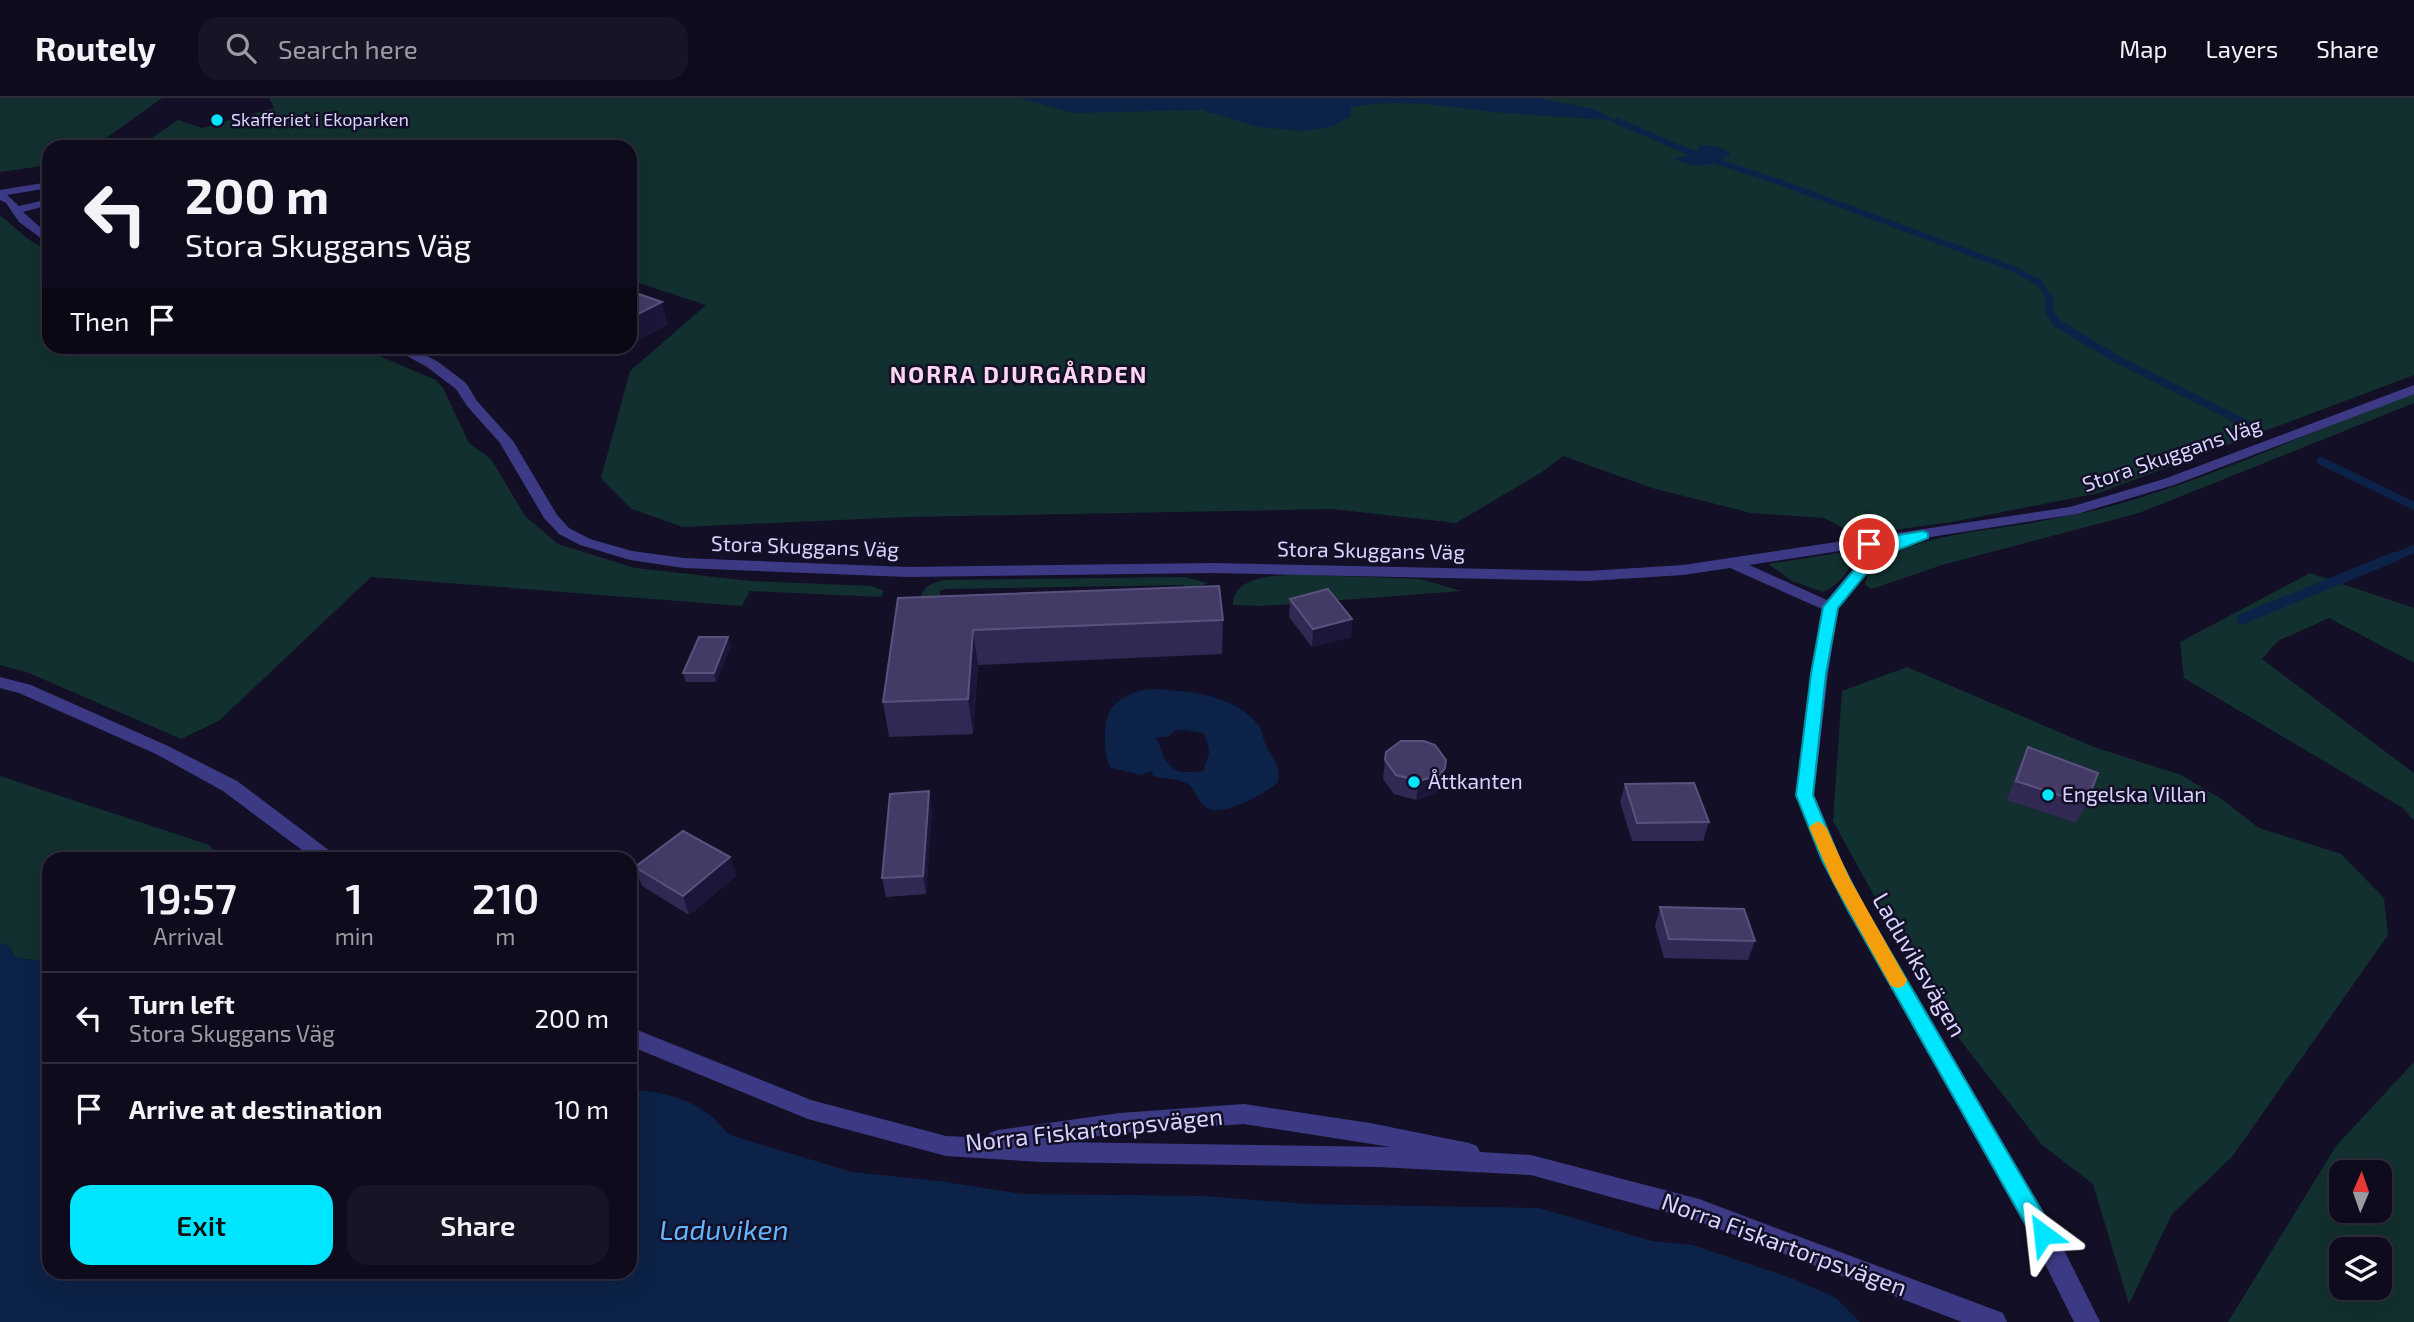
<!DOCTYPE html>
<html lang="en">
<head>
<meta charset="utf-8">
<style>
  body { margin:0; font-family:"Exo 2",sans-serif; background:#171425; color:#f1f3f6; height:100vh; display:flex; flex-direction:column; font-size:26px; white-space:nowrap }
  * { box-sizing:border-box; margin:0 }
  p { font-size:23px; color:#9b9ba3 }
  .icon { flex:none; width:38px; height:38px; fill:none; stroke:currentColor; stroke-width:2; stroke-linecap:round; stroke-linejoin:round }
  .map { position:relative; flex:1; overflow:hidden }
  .side { position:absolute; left:42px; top:754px; width:595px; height:427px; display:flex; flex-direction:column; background:#0e0b1c; border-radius:21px; box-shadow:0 7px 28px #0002,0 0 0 2px #2e2b3b }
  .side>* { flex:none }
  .top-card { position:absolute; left:42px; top:42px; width:595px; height:214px; border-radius:21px; box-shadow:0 7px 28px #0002,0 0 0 2px #2e2b3b; background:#0e0b1c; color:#f1f3f6; overflow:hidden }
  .needle { width:46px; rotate:2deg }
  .tools { position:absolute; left:2329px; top:1062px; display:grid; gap:14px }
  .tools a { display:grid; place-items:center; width:63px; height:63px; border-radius:14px; background:#0e0b1c; box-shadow:0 7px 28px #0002,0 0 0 2px #2e2b3b; font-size:35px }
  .pin { position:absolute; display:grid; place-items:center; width:60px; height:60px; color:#fff; margin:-30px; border:4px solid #fff; border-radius:50%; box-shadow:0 2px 7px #0007 }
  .me { position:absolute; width:77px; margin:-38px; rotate:330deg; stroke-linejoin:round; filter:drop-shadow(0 0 5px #0008) }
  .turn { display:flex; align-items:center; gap:24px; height:147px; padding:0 28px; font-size:32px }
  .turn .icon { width:91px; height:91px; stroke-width:2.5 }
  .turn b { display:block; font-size:49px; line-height:60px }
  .then { display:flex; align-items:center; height:66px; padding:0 28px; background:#0003; gap:14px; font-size:26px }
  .eta { display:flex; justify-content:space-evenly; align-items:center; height:119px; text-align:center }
  .eta b { font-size:42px; font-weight:600; line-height:49px }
  .button { display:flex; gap:14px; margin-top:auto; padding:14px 28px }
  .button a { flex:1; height:80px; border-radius:21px; background:#00e5ff; color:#111; font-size:28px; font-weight:600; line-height:80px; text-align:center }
  .button a+a { background:#171425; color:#f1f3f6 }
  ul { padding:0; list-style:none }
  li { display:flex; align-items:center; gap:21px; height:91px; padding:0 28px; border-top:2px solid #2e2b3b }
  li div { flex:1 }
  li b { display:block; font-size:26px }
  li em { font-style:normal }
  header { display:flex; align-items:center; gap:42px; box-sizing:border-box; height:98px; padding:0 35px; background:#0e0b1c; border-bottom:2px solid #2e2b3b }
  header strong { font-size:33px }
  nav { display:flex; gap:38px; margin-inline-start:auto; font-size:24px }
  .search { width:490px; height:63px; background:#171425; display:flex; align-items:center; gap:18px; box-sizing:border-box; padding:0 24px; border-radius:21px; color:#9b9ba3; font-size:26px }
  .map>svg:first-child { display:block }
  .green { fill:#12302f; fill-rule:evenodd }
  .water { fill:#0c2248; fill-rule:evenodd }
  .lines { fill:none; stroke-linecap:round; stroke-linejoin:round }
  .stream-far2 { stroke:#0c2248; stroke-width:6 }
  .stream-far1 { stroke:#0c2248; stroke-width:8 }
  .stream { stroke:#0c2248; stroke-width:10 }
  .minor { fill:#3d3a85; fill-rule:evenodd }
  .wall { fill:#312854 }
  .shaded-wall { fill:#1d163a }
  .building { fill:#433a66; stroke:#5a527e; stroke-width:2 }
  .route { fill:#00e5ff; stroke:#0095a6; stroke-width:2 }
  .slow { fill:#f59e0b }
  .poi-dot { fill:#00e5ff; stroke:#130f26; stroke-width:2.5 }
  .labels { text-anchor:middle; stroke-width:5; stroke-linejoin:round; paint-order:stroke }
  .far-poi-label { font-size:18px; fill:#d9d4ff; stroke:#130f26; text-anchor:start }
  .street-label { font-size:21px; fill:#d9d4ff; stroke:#130f26 }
  .poi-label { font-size:21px; fill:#d9d4ff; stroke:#130f26; text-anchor:start }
  .far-district-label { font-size:23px; font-weight:bold; letter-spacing:2px; fill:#ffd6f0; stroke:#130f26 }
  .near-street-label { font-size:24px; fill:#d9d4ff; stroke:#130f26 }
  .near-water-label { font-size:28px; font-style:italic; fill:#62b6ff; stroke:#130f26 }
</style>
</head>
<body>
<header>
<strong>Routely</strong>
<div class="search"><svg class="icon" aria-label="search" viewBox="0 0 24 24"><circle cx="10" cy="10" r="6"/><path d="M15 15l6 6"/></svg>Search here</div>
<nav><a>Map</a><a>Layers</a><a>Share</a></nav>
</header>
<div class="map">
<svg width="2414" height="1224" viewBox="0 0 2414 1224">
  <rect width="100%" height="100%" fill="#130f26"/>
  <g class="green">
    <path d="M0,0h162l-68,49h-45v18l-49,7z"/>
    <path d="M269,0h2145v277l-315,118 -147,29 -96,13 -32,-17 -73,-5 -99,-25 -89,-32 -21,16 -86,51 -124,-14 -426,8 -223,10 -51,-18 -31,-31 29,-107 76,-66 -76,-25v-133h-492l40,-27 24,8 72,-20z"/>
    <path d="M0,117l28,24 21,12v95l310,1 77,33 7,8 26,55 22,16 34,57 33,28 77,24 116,13 121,5 12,5 -3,6 -131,-6 -8,15 -371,-29 -151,143 -39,19 -152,-66 -29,-8z"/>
    <path d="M2414,294v11l-275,110 -197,52 -70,24 -7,-4c7,-47 128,-55 167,-62 27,-6 56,-10 83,-18 100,-28 201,-76 299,-113z"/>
    <path d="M1838,455l10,3 4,5c-3,12 -18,27 -29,31l-31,-11 -24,-17z"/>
    <path d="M2310,475l104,35v55l-85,-45 -51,23 -16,18 152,114v48l-11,-13 -219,-130 -4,-36z"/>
    <path d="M1339,478l81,3 42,12 -199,15 -30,-1c-1,-39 81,-29 106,-29z"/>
    <path d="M1185,479l23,6 -8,3 1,11 -17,4v-16l-238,4 -6,2 1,10 -15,2 -5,-5c1,-12 14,-16 24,-18z"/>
    <path d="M1907,569l187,80 87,28 42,25 36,28 82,26 43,44 4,37 -156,222 -60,57 -43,90 -36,-120 -51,-39 -106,-136 -103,-188 9,-130z"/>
    <path d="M0,678l209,69 13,14h-173v103l-33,-4 -7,-12 -9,-3z"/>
    <path d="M2414,964v260h-186l108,-176zM2342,1074h38v39h-38zM2342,1152h38v38h-38z"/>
  </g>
  <g class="water">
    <path d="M1019,0h519l56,11 23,12c-41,-4 -82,-5 -123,-9 -49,-6 -94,-14 -143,-5v9l-18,10 -31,5 -43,-4 -58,-17 -128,3z"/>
    <path d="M1700,47l20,2 11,7c-16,13 -39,15 -57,5l20,-5z"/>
    <path d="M1152,591c36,2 83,5 107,37 4,6 4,15 8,21 7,12 14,21 11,35 -13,12 -54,35 -71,26 -10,-6 -11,-19 -21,-25 -11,-5 -22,-4 -33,-7l-1,-5 -11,4 -30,-7c-5,-8 -6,-19 -6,-28 -2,-33 16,-48 47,-51zM1184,632l19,3c10,20 6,20 0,38 -20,2 -31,3 -40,-16 -3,-6 -3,-11 -7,-17l14,-2 4,-5z"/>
    <path d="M0,845l9,3 7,12 33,4v310h581v-181l5,-1c28,2 52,8 75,25 8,6 12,14 20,20l122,37 87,9 83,13 181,2 105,8 231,4 113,33 40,4 102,34 42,19 24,24h-1860z"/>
  </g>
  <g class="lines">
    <path class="stream-far2" d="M1617,23l77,33 85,28 232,86 29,15 10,17"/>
    <g class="stream-far1">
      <path d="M2049,200v13l9,13 55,33 146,73"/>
      <path d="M2321,363l93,45"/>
      <path d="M2390,461l24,-10"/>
    </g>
    <path class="stream" d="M2242,521l152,-62"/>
    <g class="minor">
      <path d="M49,84v6l-42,7 12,11 30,-7v6l-26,7 26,23v9l-30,-22 -13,-19 -6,-3v-10z"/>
      <path d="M389,248h17l31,15 29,22 11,18 36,40 44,74 12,13 21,11 42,12 52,7 224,9 306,-4 374,8 95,-6 387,-58 94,-28 250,-94v9l-240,91 -97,29 -178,28 6,4 -20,9 -12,10 -35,43 -10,66 -14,121 27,65 23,45 188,321 48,96h-26l-40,-80 -188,-334 -25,-48 -25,-65 26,-186 -92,-41 -47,7 -95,6 -374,-8 -306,4 -224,-9 -54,-8 -50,-15 -21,-11 -15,-16 -44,-75 -33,-37 -11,-17 -29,-22zM1891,445c-29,10 -44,34 -64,57l-78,-35z"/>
      <path d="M0,579l31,8 137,61 69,35 97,73 3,5h-23l-91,-68 -67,-37 -137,-61 -19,-5z"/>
      <path d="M630,929l181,73 135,36 41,2 3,-5 8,-3 122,-17 124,-9 126,19 99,20 8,3 3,6 51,3 168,44 304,114 4,9h-45l-264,-101 -167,-46 -152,-8 -337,-5 -96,-6 -138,-37 -178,-73zM1244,1026l147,23 -335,-5 64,-9z"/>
    </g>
  </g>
  <g class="wall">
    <path d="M898,500l325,22 -1,34 -244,11 -5,69 -84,3 -6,-35z"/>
    <path d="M1290,501l62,20 -1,18 -39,10 -23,-30z"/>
    <path d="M731,548l-15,36h-30l-3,-9z"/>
    <path d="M2028,649l58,57 -10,19 -69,-23 12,-34z"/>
    <path d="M1385,662l58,26 -6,7 -21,7 -22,-6 -11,-15z"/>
    <path d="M1625,686l84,38 -6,19h-71l-12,-39z"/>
    <path d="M932,712l-6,84 -40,3 -4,-19z"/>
    <path d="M730,759l6,19 -47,39 -47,-29 -7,-19z"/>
    <path d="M1660,809l95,34 -7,19 -84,-2 -9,-32z"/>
  </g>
  <g class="shaded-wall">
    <path d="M662,204l6,23 -38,20v-27z"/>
    <path d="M1352,521l-1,18 -39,10 1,-18z"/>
    <path d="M973,532l5,35 -5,69 -5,-35z"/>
    <path d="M728,539l3,9 -15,36 -2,-9z"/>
    <path d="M1445,670l-2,18 -6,7 -21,7 3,-19z"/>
    <path d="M929,693l3,19 -6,84 -3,-18z"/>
    <path d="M730,759l6,19 -47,39 -6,-19z"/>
  </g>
  <g class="building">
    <path d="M630,193l32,11 -32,16z"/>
    <path d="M1219,488l4,34 -250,10 -5,69 -85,3 15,-104z"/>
    <path d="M1328,491l24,30 -39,10 -23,-30z"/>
    <path d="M699,539h29l-14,36h-31z"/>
    <path d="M1401,643h23l11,4 11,15 -1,8 -5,7 -21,6 -23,-6 -11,-15 1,-8z"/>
    <path d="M2028,649l70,26 -12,31 -70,-23z"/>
    <path d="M1694,685l15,39 -72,1 -12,-39z"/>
    <path d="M929,693l-6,85 -41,2 8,-84z"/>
    <path d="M683,733l47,26 -47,39 -48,-29z"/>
    <path d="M1660,809l84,2 11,32 -86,-2z"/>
  </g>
  <path class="route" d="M1923,433l5,2v5l-43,17 -12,10 -35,43 -12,66 -13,121 27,65 23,45 188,322 3,7 -3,7 -8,3 -8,-3 -186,-329 -27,-52 -26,-65 15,-121 12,-67 40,-48 23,-14 -17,3 -7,-4 2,-3z"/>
  <path class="slow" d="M1818,723l8,6 24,52 54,96 3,5 -3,6 -6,2 -7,-2 -59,-106 -23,-53z"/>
  <g class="poi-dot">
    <circle cx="217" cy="22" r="7"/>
    <circle cx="1414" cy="684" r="7"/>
    <circle cx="2048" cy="697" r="7"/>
  </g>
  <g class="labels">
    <g class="far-poi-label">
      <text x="231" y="28">Skafferiet i Ekoparken</text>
    </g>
    <g class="street-label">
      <text transform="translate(2172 357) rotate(-19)" y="7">Stora Skuggans Väg</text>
      <text transform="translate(805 449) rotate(2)" y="7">Stora Skuggans Väg</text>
      <text transform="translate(1371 453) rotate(1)" y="7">Stora Skuggans Väg</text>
    </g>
    <g class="poi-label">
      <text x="1428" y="691">Åttkanten</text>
      <text x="2062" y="704">Engelska Villan</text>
    </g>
    <g class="far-district-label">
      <text x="1019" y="285">NORRA DJURGÅRDEN</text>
    </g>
    <g class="near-street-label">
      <text transform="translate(1919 867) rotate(60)" y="8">Laduviksvägen</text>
      <text transform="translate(1094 1032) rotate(-6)" y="8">Norra Fiskartorpsvägen</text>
      <text transform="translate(1784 1147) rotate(20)" y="8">Norra Fiskartorpsvägen</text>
    </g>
    <g class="near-water-label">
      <text x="724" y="1142">Laduviken</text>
    </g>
  </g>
</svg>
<div class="tools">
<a><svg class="needle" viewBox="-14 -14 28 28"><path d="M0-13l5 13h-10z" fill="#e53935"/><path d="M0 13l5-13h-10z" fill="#9b9ba3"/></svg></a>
<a><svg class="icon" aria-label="layers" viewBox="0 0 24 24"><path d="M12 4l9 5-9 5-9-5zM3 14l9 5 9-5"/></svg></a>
</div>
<div class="pin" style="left:1869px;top:446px;background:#d93025"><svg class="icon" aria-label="arrive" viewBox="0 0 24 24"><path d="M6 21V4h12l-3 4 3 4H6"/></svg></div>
<svg class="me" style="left:2043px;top:1136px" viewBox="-20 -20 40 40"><path d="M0-17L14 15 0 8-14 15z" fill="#00e5ff" stroke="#fff" stroke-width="4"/></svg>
<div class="top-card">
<div class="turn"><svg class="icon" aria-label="left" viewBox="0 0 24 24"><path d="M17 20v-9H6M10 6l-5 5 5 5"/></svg><div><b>200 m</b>Stora Skuggans Väg</div></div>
<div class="then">Then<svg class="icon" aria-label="arrive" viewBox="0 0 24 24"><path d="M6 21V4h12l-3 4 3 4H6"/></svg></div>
</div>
<section class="side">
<div class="eta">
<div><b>19:57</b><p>Arrival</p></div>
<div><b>1</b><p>min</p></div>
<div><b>210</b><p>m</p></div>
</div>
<ul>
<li><svg class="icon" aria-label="left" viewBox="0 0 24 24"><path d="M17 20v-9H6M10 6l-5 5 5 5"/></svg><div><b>Turn left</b><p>Stora Skuggans Väg</p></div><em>200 m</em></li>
<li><svg class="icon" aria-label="arrive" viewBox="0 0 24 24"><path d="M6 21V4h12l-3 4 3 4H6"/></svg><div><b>Arrive at destination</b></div><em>10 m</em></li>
</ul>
<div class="button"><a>Exit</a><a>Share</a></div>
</section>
</div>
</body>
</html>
